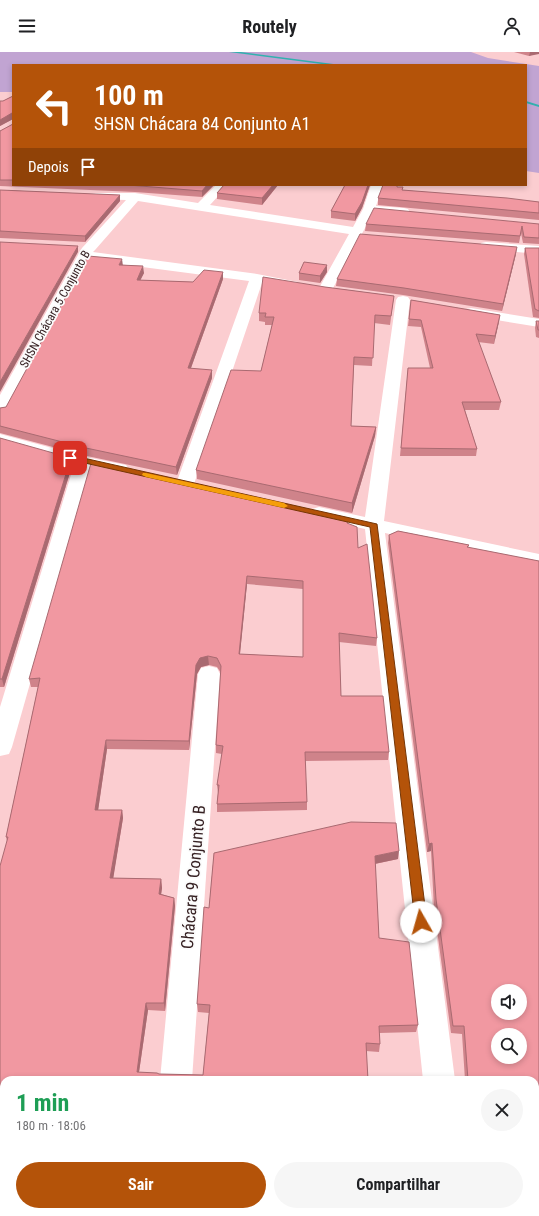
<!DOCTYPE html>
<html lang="pt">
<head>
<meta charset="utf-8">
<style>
  body { margin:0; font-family:"Roboto Condensed",sans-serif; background:#f6f6f6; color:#202124; height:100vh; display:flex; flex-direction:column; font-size:15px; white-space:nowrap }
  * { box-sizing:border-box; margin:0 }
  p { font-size:13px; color:#757577 }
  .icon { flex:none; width:22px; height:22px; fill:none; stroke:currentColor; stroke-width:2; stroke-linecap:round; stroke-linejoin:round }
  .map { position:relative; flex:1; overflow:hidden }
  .side { position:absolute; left:0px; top:1024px; width:539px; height:140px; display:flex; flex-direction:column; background:#fff; border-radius:12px 12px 0 0; box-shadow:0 2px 6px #0003 }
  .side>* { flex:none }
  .top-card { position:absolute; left:12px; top:12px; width:515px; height:122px; border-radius:0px; box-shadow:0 2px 6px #0003; background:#b45309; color:#fff; overflow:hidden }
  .controls { position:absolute; left:491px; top:932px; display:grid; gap:8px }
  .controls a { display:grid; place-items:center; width:36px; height:36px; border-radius:50%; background:#fff; box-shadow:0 2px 6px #0003; font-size:20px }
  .pin { position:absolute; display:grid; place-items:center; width:34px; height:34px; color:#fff; margin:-17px; border-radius:8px; box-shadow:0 2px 6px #0006 }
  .me { position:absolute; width:44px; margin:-22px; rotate:353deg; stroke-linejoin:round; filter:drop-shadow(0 0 3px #0008) }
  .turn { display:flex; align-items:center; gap:14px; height:84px; padding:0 16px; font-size:18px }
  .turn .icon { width:52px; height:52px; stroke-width:2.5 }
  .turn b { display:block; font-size:28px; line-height:34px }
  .then { display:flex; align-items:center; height:38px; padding:0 16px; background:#0003; gap:8px; font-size:15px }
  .round { display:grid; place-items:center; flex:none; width:42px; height:42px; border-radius:21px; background:#f6f6f6 }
  .head { display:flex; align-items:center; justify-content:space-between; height:68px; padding:0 16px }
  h1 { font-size:24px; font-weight:700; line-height:30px; color:#1e9e55 }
  .cta { display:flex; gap:8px; margin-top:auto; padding:8px 16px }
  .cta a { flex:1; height:46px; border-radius:24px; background:#b45309; color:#fff; font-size:16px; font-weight:700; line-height:46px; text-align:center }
  .cta a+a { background:#f6f6f6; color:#202124 }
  header { display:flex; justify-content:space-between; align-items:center; height:52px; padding:0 16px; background:#fff; font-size:18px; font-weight:700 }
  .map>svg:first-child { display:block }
  .green { fill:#c1a4d2 }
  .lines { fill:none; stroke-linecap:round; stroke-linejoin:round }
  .stream { fill:#31b1af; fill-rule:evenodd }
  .street { fill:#fff; fill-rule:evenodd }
  .wall { fill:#cf838a; fill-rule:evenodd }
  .shaded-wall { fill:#a96a71 }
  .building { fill:#f198a1; stroke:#a96a71; fill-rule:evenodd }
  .route { fill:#b45309; stroke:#753606 }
  .slow { fill:#f59e0b }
  .labels { text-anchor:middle; stroke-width:3.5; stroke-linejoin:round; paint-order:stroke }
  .far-street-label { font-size:12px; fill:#362123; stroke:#fbfbfb }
  .near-street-label { font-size:17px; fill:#362123; stroke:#fbfbfb }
</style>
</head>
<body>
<header><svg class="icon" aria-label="menu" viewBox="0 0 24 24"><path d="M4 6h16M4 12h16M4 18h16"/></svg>Routely<svg class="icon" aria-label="person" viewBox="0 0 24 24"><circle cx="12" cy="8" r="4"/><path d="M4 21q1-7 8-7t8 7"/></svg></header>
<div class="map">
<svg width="539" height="1164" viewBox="0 0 539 1164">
  <rect width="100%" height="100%" fill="#fbcdd0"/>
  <path class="green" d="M0,0h471l17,6 51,8v107l-13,-2v-106h-513v27h-13z"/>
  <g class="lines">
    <g class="stream">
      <path d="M229,0h12l100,13h-12z"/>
      <path d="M526,49l13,4v2l-13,-4z"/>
    </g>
    <g class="street">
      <path d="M216,133h12l-18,20 143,22 10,-18 8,-24h12l-7,21 28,2 4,1 2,3 -2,3 -4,1 -31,-3 -41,77 -2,3 -5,1 -5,-1 -2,-3 31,-56 -211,-33 -43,49 -2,2 164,22 41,8 2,3 -2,3 -5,1 -31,-6 -68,201 -2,4 -7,2 -7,-2 -2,-4 73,-203 -160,-21 -81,150 -2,4 -6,1v-20l82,-147 44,-48 -35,-1 -4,-2 -2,-2 2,-2h48l63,10z"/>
      <path d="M486,190l53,4v8l-58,-5 -1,-3 1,-3z"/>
      <path d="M403,244l5,1 2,3 -26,221 155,33v12l-154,-33 70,547h-32l-58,-551 -53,-12 -3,-4 3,-4 7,-2 46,10 31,-217 2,-3z"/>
      <path d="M471,256l68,11v8l-73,-12 -2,-3 2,-3z"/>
      <path d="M0,382l86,23 40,8 3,4 -3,4 -6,1 -29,-5 -79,278 -3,7 -9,2v-49l74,-242 -74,-21z"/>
      <path d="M209,614l8,2 3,6 -28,406h-32l38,-406 3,-6z"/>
      <path d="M148,1160h36l-1,4h-36z"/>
      <rect x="437" y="1160" width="36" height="4"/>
    </g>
  </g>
  <g class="wall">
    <path d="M514,0h25l-10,4z"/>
    <path d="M13,44v89h201l-12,12 -67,-5 -135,-6v-55l13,-7v-5l-13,7v-25h3z"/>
    <path d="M224,133h54l-16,20 -45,-6v-6z"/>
    <path d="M345,133h25l-8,23 -7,13 -24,-3v-7z"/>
    <path d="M397,135l5,3 137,12v18l-161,-15v-7z"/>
    <path d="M0,138l120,5v6l-35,41 -85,-4z"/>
    <path d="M366,172h173v20l-16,-1 -2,-10 -2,10 -154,-12z"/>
    <path d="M525,196h14v70l-6,-1 -9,-63z"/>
    <path d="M516,202l-14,57 -99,-16 -67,-9 1,-7z"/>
    <path d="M123,214l21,7 -4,7 53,2 30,-10v7l-32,89 21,10 -35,97 -90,-19 -87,-23v-25l6,-1z"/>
    <path d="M327,220l-7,11 -21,-3v-7z"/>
    <path d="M325,235l69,9 -4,29 -16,-2 -2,43 -18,-1 -3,61 25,1 -1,9 -23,77 -155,-34 -1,-9 65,-99 11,-46h-7v-3l-6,-1v-8z"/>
    <path d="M411,248l89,15 -6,29 -16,-2 23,60 -2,8h-34l12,39 -1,7h-76l8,-88h22l-9,-41 -13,-1z"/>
    <path d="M536,269h3v17l-3,-1 -1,-9z"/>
    <path d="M0,386l72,28 -68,221h-4z"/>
    <path d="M348,466v5l10,25 19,90 -1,8 -37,-4 2,54 48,56 -1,8 -83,1 2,41v8l-90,2v-8l1,-11 -1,-8 5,-31 -6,-1v-8l5,-72 -4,-6 -8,-2 -8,2 -4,7 -8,76 -82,-1 -9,61h24l1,8 -10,60 48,1 1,9 -1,6 13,4 1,8 -10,105 -17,-1 -9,62 20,2 44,1 6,-62 -11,-1 -1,-8 12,-96 5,-55 184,6 -23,5 4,74 39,87 -2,7 -37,1 1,11 -1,8 -13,-1 2,29h-364l143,132 1,4h-148l7,-375 -1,-4 32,-150h-7l-2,-8zM247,532l56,5v68l-63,-3z"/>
    <path d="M398,479l71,14 -1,3 71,13v655h-37l-1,-4h34v-132h-70l-3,-46 -11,-1 -17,-125 -3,-57 -4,1 -39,-309 1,-8zM498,939h22v22h-22zM498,983h22v22h-22z"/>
  </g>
  <g class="shaded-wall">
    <path d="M530,0h9v2l-10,2z"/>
    <path d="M12,61l1,6 -13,7v-6z"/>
    <path d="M207,133h7l-12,12v-6z"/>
    <path d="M273,133h5l-16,20v-7z"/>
    <path d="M368,133h2l-8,23 -7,13v-7z"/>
    <path d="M120,143v6l-35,41v-6z"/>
    <path d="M78,194v6l-78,140v-10z"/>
    <path d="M517,195l-1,7 -14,57 1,-7z"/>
    <path d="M122,207l1,7 -4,-1z"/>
    <path d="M327,213v7l-7,11v-7z"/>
    <path d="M143,214l1,7 -7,14v-7z"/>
    <path d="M223,220v7l-35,97v-8z"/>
    <path d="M500,263l-1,7 -5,22 1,-8z"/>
    <path d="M212,318v8l-35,97 -1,-8z"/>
    <path d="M376,375l-1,9 -23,77v-10z"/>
    <path d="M71,406l1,8 -68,221 -2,-8z"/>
    <path d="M247,524v8l-8,79v-9z"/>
    <path d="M208,604l1,9 -8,2 -4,7 -8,76v-9l7,-76 4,-7z"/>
    <path d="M106,688l1,9 -10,69 -2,-8z"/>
    <path d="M122,758l1,8 -11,68 -2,-8z"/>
    <path d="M432,791l-1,8 -4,1 2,-8z"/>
    <path d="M399,799l-1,8 -24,5 1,-8z"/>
    <path d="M161,827l1,9 -2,14 -1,-8z"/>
    <path d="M174,846l1,8 -10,105 -1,-8z"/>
    <path d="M146,951l2,7 -10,69 -1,-7z"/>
  </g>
  <g class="building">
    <path d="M13,44v84h-13v-49l13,-7 -1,-11 -12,7v-19h3z"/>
    <path d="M128,133h79l-5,6z"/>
    <path d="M224,133h49l-11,13 -45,-5z"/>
    <path d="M345,133h23l-6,17 -7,12 -24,-3z"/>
    <path d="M383,133h14v2h6l-1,3 105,8 32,4v11l-161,-15z"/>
    <path d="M0,138l120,5 -35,41 -85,-5z"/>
    <path d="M374,156l165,16v14l-15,-1 -2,-11 -2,10 -154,-12z"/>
    <path d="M360,182l157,13 -14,57 -99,-16 -67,-9z"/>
    <path d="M0,190l78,4 -78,136z"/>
    <path d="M525,196h14v63l-4,-2z"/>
    <path d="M88,204l34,3 -3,6 24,1 -6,14 56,2 11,-12 19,2 -35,96 24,2 -36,97 -90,-19 -86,-22v-18l6,-1z"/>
    <path d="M304,210l23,3 -7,11 -21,-3z"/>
    <path d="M263,225l62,10 69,9 -3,20 -16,-1 -2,43 -19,-1 -3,69 25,1 -24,76 -156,-33 35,-100 30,1 13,-54h-9l1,-4h-7z"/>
    <path d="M411,248l89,15 -5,21 -19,-2 25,68h-39l15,47 -76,-1 7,-80h25l-12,-48 -12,-1z"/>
    <path d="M536,269h3v9h-1z"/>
    <path d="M0,386l71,20 -69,221h-2z"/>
    <path d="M91,411l257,55 -1,5 10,4 1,21 9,-4 10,94 -38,-5 2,63h42l6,56h-84l2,50 -90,2 2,-19h-2l6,-39 -7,-1 5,-79 -4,-8 -9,-2 -8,2 -4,7 -7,76 -83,-1 -11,70h27l-12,68 51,1 -2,15 15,4 -10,105h-18l-9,69 20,1 2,1 44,1 7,-70 -13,-1 7,-97 5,1 5,-55 137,-31 45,1 3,28 -24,5 4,82 30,4 9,83 -39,1 1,18 -14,-1 2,37h-364v132h143v4h-147v-350l8,-29h-2l34,-159 -11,1zM247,524l56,5v76l-64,-3z"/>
    <path d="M398,479l71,14 -2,2 72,14v655h-34v-4h30v-132h-67l-4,-54h-11l-17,-127 -4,-56 -3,1 -40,-309zM498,939h22v22h-22zM498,983h22v22h-22z"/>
    <rect x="219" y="1160" width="202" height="4"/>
  </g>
  <path class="route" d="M70,403l307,69 50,398 -2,3 -4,2 -5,-2 -1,-3 -45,-395 -303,-68v-3z"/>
  <path class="slow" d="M143,421h3l138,30 4,3 -4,2 -138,-31 -4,-2z"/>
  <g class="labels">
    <g class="far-street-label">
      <text transform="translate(55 257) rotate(-61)" y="4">SHSN Chácara 5 Conjunto B</text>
    </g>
    <g class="near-street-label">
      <text transform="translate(193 825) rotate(-85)" y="6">Chácara 9 Conjunto B</text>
    </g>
  </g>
</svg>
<div class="controls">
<a><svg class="icon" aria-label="sound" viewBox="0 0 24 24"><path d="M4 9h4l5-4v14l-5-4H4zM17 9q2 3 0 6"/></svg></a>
<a><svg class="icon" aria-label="search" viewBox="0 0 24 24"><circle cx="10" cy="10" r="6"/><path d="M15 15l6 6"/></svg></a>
</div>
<div class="pin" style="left:70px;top:406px;background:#d93025"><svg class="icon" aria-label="arrive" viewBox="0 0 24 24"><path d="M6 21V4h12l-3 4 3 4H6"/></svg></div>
<svg class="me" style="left:421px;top:870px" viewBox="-20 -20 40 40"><circle r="19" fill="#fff"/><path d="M0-13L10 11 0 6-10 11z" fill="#b45309"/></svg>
<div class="top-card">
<div class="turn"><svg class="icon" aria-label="left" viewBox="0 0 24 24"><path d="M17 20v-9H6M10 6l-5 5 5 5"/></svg><div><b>100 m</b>SHSN Chácara 84 Conjunto A1</div></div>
<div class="then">Depois<svg class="icon" aria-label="arrive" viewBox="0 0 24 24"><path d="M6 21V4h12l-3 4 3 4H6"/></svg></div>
</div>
<section class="side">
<div class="head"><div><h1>1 min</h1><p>180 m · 18:06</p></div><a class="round"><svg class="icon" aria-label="close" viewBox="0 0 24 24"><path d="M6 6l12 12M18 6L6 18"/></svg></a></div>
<div class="cta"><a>Sair</a><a>Compartilhar</a></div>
</section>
</div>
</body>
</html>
